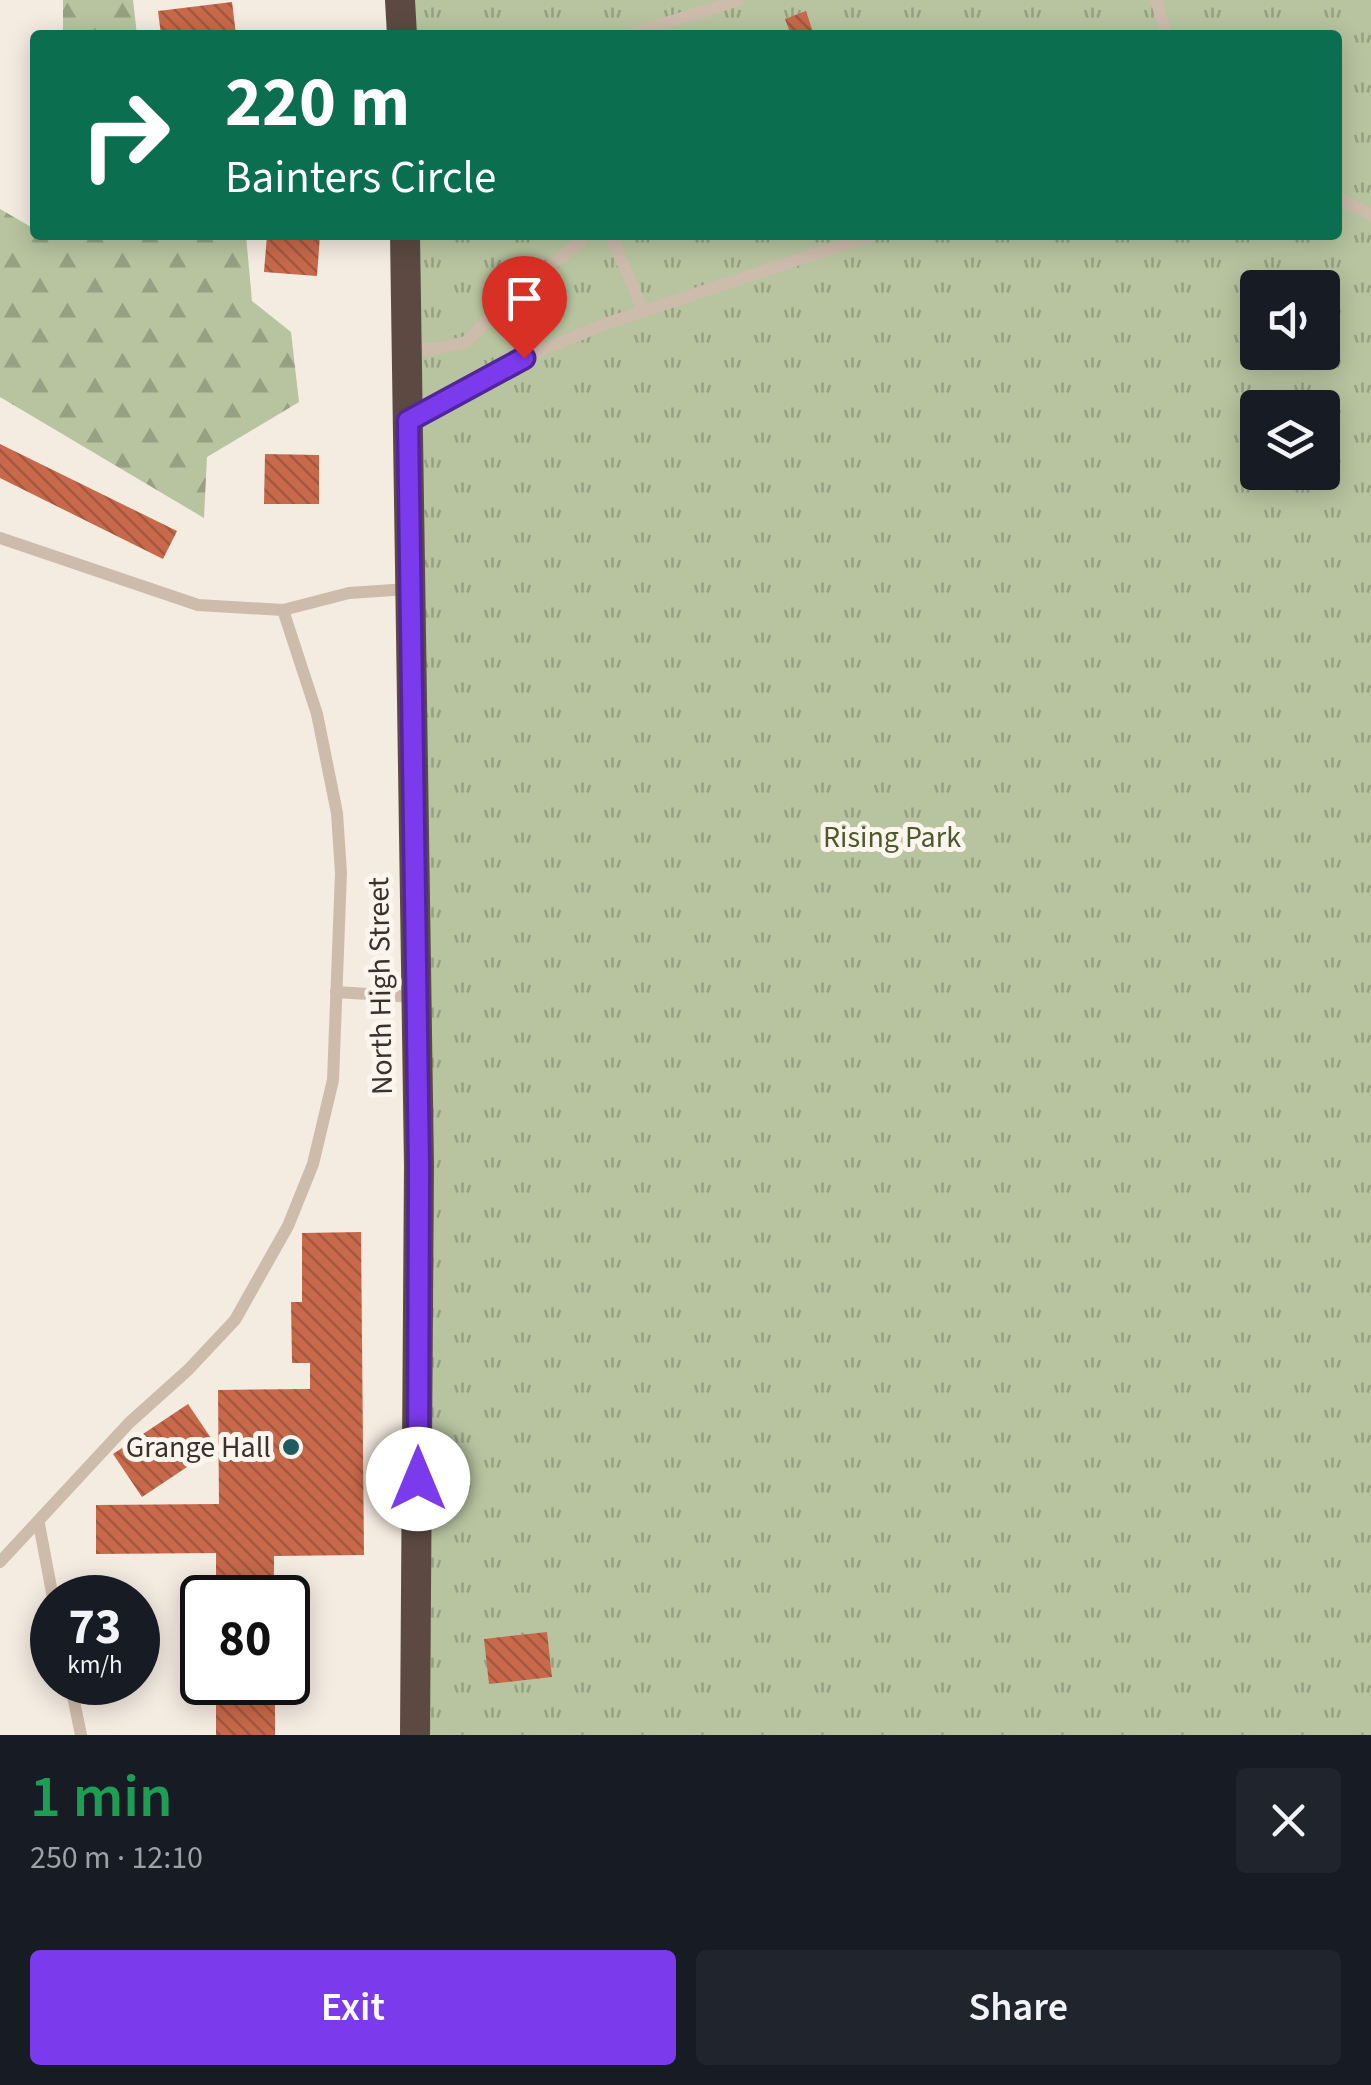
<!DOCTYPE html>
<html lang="en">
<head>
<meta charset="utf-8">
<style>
  body { margin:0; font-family:"Source Sans 3",sans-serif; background:#20242c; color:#f1f3f6; height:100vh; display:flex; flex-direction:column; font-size:38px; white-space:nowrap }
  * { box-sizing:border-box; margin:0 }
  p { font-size:32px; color:#9ea1a6 }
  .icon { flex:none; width:55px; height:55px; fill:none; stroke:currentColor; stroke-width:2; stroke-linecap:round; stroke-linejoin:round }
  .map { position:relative; height:1735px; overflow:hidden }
  .details { display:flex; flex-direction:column; background:#171b24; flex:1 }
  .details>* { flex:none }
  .top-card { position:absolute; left:30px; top:30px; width:1312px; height:210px; border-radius:10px; box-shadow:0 5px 25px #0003; background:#0b6e4f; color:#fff; overflow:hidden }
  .tools { position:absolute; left:1240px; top:270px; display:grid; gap:20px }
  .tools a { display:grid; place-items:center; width:100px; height:100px; border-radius:10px; background:#171b24; box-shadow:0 5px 25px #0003; font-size:50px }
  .speed { position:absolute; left:30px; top:1575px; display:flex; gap:20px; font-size:50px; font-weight:700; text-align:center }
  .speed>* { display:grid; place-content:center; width:130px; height:130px; border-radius:50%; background:#171b24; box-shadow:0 5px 25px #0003; line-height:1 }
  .speed small { font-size:25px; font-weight:400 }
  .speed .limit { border:5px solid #111; border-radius:15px; background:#fff; color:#111 }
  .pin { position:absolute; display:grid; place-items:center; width:85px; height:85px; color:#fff; margin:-102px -42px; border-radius:50% 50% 50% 0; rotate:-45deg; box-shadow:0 0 10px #0007 }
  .pin .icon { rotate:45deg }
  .me { position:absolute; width:110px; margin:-55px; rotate:0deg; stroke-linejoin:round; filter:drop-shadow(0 0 8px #0008) }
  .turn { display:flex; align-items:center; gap:35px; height:210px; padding:0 30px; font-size:45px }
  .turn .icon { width:130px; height:130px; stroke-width:2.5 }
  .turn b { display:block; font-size:70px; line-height:85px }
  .round { display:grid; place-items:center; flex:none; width:105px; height:105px; border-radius:10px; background:#20242c }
  .head { display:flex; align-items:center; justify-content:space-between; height:170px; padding:0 30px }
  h1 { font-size:60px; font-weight:600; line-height:75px; color:#1e9e55 }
  .button { display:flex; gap:20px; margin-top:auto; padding:20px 30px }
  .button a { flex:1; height:115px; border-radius:10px; background:#7c3aed; color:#fff; font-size:40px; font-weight:600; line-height:115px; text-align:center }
  .button a+a { background:#20242c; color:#f1f3f6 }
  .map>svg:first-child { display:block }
  .forest { fill:url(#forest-firs) }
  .park { fill:url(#park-tufts); fill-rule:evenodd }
  .building { fill:url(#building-back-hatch) }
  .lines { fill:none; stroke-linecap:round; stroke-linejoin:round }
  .lane { stroke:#cdbbac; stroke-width:12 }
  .highway { stroke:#5c4a42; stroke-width:30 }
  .route-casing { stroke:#51269a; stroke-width:25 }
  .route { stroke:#7c3aed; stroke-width:18 }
  .poi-dot { fill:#1f5a5e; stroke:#fbf5ee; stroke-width:4 }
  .labels { text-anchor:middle; stroke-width:10; stroke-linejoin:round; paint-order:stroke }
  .park-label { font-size:30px; fill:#4a5a2e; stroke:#fbf5ee }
  .street-label { font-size:30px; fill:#3b302b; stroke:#fbf5ee }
  .poi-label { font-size:30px; fill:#3b302b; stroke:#fbf5ee; text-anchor:end }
</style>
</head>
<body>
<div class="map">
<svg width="1371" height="1735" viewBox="0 0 1371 1735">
  <defs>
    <pattern id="forest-firs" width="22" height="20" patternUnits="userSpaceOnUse" patternTransform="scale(2.5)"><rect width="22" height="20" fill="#b8c4a0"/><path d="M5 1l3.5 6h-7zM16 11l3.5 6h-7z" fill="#97a083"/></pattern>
    <pattern id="park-tufts" width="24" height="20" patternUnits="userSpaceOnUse" patternTransform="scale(2.5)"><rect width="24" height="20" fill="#b8c4a0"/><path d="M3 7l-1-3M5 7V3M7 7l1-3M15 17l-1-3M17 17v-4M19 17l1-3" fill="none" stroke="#97a083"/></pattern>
    <pattern id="building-back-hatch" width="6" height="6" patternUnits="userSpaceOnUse" patternTransform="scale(2.5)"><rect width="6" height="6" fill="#c8694b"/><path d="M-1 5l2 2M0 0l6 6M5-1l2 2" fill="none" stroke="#a4573f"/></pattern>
  </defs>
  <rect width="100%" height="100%" fill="#f4ebe1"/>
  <g class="forest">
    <path d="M63,0h70l4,35h-74z"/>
    <path d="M0,209l31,18 4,-11v19h211l6,66 39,31 8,70 -92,55 -3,61 -204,-121z"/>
  </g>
  <path class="park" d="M400,0h971v1735h-956l-10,-1500h933v-200h-936zM1258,288h64v64h-64zM1258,408h64v64h-64z"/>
  <g class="building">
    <path d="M232,2l4,33h-75l-3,-24z"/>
    <path d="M806,11l8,24h-23l-6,-16z"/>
    <path d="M267,235h53l-3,41 -53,-4z"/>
    <path d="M0,444l177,87 -14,28 -163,-81z"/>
    <path d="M265,454l54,1v49h-55z"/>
    <path d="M361,1232l3,323 -90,1v42h-58v-45l-120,1v-49l123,-1 -1,-114 92,-1v-26h-18l-1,-61h11v-69z"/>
    <path d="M188,1404l29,43 -75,50 -29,-43z"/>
    <path d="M547,1632l5,45 -63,7 -5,-45z"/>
    <rect x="216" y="1682" width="59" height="53"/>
  </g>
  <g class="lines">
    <g class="lane">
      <path d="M1156,0l11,35"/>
      <path d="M628,35l111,-35"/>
      <path d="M1338,198l33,17"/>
      <path d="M611,235l32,76"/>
      <path d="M408,349h26l32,-7 39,-39 83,-68"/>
      <path d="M412,419l112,-61 81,-34 267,-89"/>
      <path d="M0,538l198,67 85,5 66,-17 59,-4"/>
      <path d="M336,992l79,5"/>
      <path d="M39,1524l14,74"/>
      <path d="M0,1562l129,-139 59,-53 47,-50 53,-94 25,-62 20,-84 8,-207 -4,-60 -20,-99 -34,-104"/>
      <path d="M70,1682l11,53"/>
    </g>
    <g class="highway">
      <path d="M400,0l2,35"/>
      <path d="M405,235l14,931 -4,569"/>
    </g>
  </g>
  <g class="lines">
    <g class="route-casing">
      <path id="route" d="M418,1479l1,-313 -11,-745 116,-63"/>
    </g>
    <use href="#route" class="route"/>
  </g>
  <circle class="poi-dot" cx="291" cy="1447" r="10"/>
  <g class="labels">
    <g class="park-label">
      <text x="892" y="847">Rising Park</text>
    </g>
    <g class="street-label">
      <text transform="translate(380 986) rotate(-91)" y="10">North High Street</text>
    </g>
    <g class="poi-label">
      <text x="271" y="1457">Grange Hall</text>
    </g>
  </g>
</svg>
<div class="tools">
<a><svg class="icon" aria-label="sound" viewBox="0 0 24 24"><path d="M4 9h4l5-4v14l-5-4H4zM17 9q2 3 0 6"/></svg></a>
<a><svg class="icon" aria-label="layers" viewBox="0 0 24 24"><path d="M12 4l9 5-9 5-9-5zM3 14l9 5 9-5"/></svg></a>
</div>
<div class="speed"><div>73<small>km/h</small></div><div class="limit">80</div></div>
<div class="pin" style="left:524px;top:358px;background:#d93025"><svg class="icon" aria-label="arrive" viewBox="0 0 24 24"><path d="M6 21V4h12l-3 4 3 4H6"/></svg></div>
<svg class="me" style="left:418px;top:1479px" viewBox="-20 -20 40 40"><circle r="19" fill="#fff"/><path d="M0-13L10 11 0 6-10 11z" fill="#7c3aed"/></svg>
<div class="top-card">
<div class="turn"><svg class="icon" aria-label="right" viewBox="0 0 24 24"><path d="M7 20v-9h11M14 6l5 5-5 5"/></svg><div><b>220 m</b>Bainters Circle</div></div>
</div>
</div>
<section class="details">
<div class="head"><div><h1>1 min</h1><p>250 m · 12:10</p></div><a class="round"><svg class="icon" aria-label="close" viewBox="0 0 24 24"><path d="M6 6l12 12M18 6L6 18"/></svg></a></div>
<div class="button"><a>Exit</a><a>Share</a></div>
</section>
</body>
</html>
